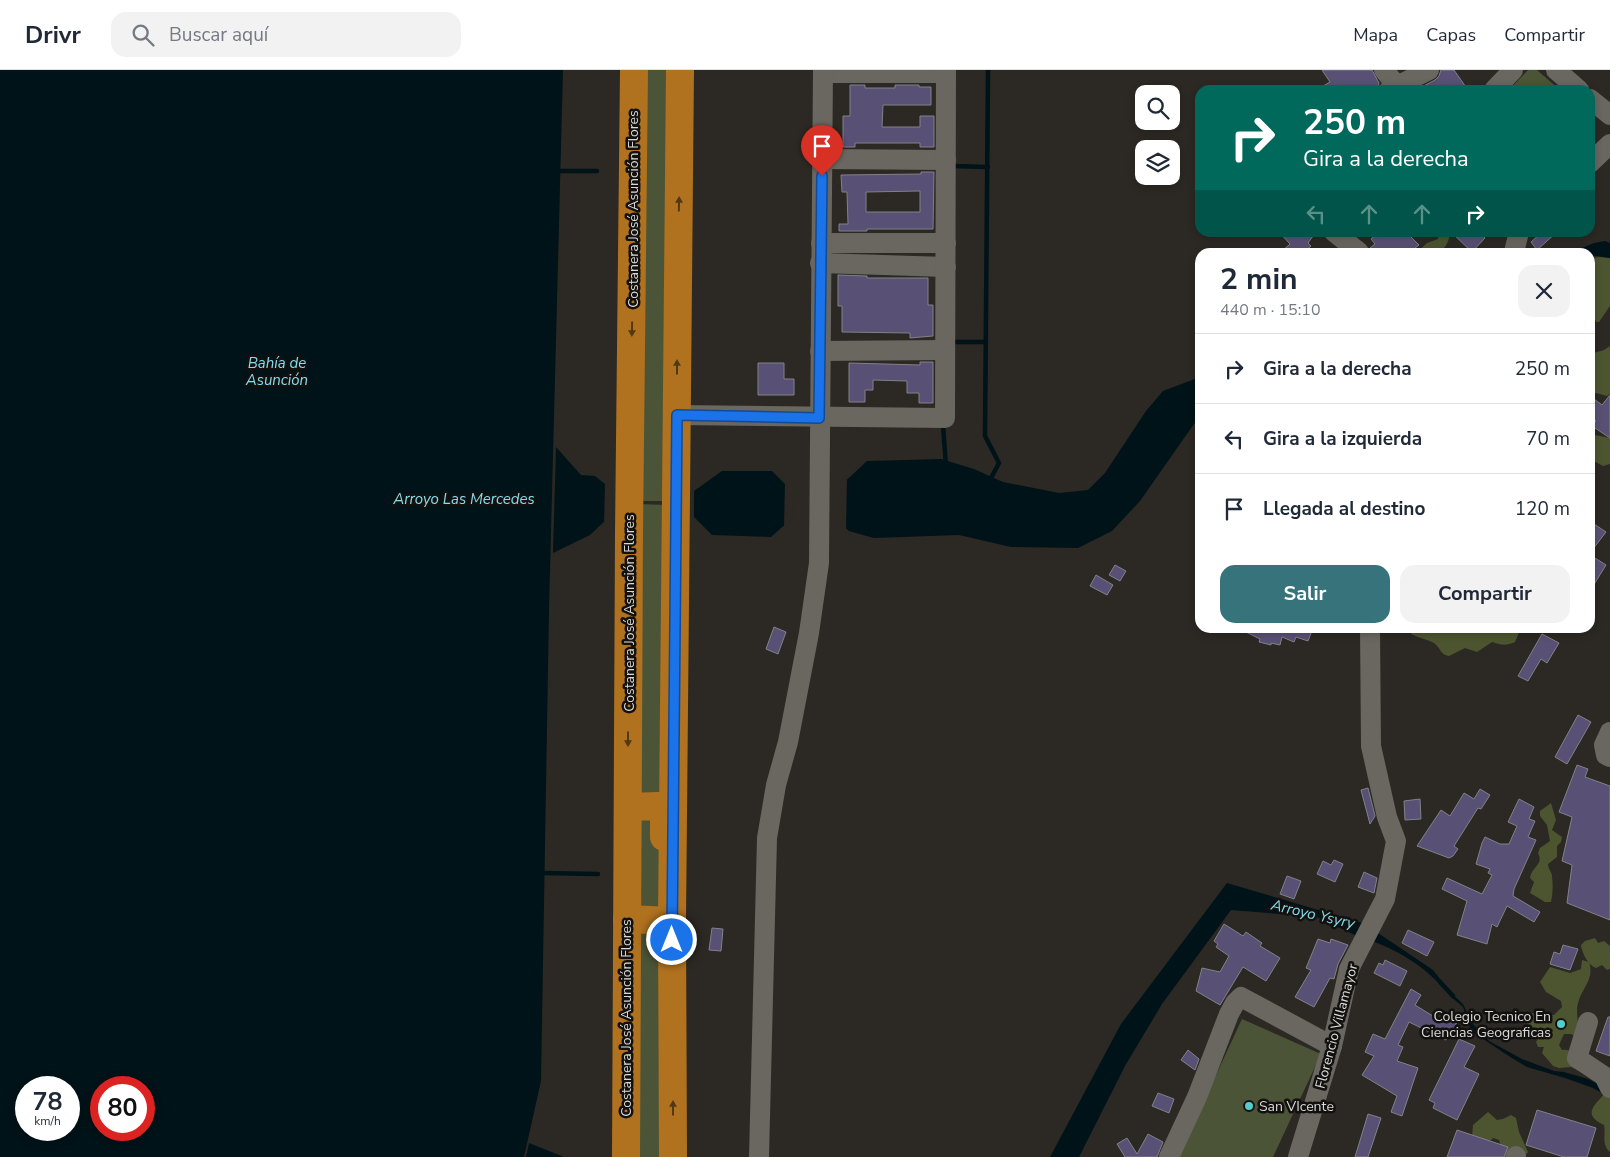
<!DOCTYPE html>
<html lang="es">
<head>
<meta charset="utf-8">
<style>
  body { margin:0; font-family:"Nunito Sans",sans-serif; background:#f2f2f3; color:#1f2937; height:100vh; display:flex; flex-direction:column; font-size:19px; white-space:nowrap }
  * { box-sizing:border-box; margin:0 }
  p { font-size:16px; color:#747a83 }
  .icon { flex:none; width:28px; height:28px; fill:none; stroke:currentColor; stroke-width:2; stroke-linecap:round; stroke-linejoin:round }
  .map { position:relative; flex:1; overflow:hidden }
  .sheet { position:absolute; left:1195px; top:178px; width:400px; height:385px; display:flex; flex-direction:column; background:#fff; border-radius:15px; box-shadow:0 2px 8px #0003 }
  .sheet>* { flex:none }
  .top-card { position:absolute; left:1195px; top:15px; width:400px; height:152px; border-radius:15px; box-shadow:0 2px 8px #0003; background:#00695c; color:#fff; overflow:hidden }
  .controls { position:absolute; left:1135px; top:15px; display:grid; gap:10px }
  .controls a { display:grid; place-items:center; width:45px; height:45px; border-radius:10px; background:#fff; box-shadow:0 2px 8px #0003; font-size:25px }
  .speed { position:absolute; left:15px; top:1006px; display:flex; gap:10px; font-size:25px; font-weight:700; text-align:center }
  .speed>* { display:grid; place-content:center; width:65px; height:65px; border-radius:50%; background:#fff; box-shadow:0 2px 8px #0003; line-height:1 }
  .speed small { font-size:12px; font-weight:400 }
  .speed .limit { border:8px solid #d22; background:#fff; color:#111 }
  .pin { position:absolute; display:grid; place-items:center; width:42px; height:42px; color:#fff; margin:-51px -21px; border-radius:50% 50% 50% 0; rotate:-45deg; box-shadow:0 0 5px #0007 }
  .pin .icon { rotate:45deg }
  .me { position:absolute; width:55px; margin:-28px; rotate:0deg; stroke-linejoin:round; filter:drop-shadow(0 0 4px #0008) }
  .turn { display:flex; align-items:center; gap:18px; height:105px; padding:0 25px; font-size:22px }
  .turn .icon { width:65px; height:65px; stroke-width:2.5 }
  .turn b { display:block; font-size:35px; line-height:42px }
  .lanes { display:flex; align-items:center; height:48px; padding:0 25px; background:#0003; justify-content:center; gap:25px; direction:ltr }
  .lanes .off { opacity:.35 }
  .round { display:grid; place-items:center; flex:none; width:52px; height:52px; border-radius:15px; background:#f2f2f3 }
  .headline { display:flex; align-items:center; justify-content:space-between; height:85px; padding:0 25px }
  h1 { font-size:30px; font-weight:700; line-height:38px }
  .button { display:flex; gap:10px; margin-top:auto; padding:10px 25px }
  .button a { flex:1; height:58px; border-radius:15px; background:#36737a; color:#fff; font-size:20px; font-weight:700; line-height:58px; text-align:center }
  .button a+a { background:#f2f2f3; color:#1f2937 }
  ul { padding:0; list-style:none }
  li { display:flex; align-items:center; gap:15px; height:70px; padding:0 25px; border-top:1px solid #e0e1e3 }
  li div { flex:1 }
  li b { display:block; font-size:19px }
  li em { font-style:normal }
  header { display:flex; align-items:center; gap:30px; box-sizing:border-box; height:70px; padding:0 25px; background:#fff; border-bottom:1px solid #e0e1e3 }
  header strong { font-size:24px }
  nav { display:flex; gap:28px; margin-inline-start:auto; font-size:18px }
  .search { width:350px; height:45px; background:#f2f2f3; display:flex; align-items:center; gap:12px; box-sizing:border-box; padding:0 18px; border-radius:15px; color:#747a83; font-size:19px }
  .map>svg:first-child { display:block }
  .green { fill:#4c5437 }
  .forest { fill:#4c552f }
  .water { fill:#001318; fill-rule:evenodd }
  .pier { fill:#2c2823 }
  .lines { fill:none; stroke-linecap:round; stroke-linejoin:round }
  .stream { stroke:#001318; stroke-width:4.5 }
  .building { fill:#585175; stroke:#828188; fill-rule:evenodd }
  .minor { stroke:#6a6660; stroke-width:20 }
  .highway { stroke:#b0721f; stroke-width:28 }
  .oneway { fill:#523815 }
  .route-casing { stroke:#114b97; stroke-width:12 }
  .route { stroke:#1a73e8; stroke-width:9 }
  .poi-dot { fill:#53cdcb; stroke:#13110f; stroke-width:2 }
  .labels { text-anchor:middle; stroke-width:5; stroke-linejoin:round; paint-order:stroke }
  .street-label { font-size:14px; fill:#dbd9d6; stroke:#13110f }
  .poi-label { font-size:14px; fill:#dbd9d6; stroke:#13110f; text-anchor:end }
  .water-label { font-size:15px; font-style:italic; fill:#84deec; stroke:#13110f }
</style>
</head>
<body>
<header>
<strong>Drivr</strong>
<div class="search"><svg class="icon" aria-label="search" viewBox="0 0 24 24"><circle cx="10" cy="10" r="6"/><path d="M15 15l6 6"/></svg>Buscar aquí</div>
<nav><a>Mapa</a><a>Capas</a><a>Compartir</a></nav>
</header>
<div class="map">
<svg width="1610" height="1087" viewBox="0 0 1610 1087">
  <rect width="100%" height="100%" fill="#2c2823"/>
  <g class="green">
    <path d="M642,0h30l-4,431h-31z"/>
    <path d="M1528,0h9l23,20h-51z"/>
    <path d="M637,434l31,1 -7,290 -25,-1z"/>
    <path d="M638,747h18l7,40v50l-22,3z"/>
    <path d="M636,863h24l3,224h-31z"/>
    <path d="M1242,949l79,35 -48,103h-95z"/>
  </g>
  <g class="forest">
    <path d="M1433,163h17c-3,21 -14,20 -33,19l10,-9 11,-4v-3z"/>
    <path d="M1598,187l12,1v48l-11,16h-3l-6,-17v-46z"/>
    <path d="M1610,276v48l-3,2 -11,-3 -6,2v-41l14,-4z"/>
    <path d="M1590,364l20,4v26l-7,2 -13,-7z"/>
    <path d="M1414,558h107l-6,14c-9,4 -14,3 -23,0l-15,10 -12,-4 -16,8c-9,-1 -8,-8 -15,-13 -7,-4 -16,-5 -23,-9z"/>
    <path d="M1551,733l5,17 -4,10 10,7 -1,5 -4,4v11l-9,7c0,5 4,8 4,12 1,8 1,18 -1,26h-6l-15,-9 4,-11 -4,-4c2,-12 14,-13 8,-25l2,-5 10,-7 -3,-16 -7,-9v-5z"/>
    <path d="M1595,868l3,5 6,-2 6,5v23l-3,1 -5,-5 -6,3c-7,-2 -14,-14 -15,-23l4,-4z"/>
    <path d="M1582,890l7,2c6,17 -7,26 -11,41 -3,13 3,19 -3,33l-4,-2h-7l-5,11 3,5c13,-3 24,18 31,28l-22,-11 -12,1 -6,-2 -11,-13 2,-6h-6l-2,-5 6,-9 -16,-10v-6l5,-4 23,2 8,-8 -1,-6 -15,-9 -6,-10 10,-15 20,6 11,-4z"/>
    <path d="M1607,1021h3v61c-9,-8 -4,-17 -6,-27 -23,-11 -9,-20 3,-34z"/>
    <path d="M1488,1042l9,8 6,-1 8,-4 5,3 3,14 9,20 -4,5h-20l-5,-17 -6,-2 -4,4 -17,-5 1,-12z"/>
  </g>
  <g class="water">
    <path d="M0,0h563l-14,540 -8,471 -17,76h-524zM26,1018h43v42h-43zM101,1018h43v42h-43z"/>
    <path d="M1605,171l5,2v15l-20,-3v-3h-18l22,-9z"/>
    <path d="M1200,307v41l-4,3 -56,80 -28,30 -34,17 -67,-1 -52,-12 -85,3 -25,-7 -13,-12v-29l31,-29 74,-2 33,10 29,13 56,11 29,-3 17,-17 41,-62 17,-20z"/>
    <path d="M556,377l25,28 14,1 16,13 -1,27 -20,19 -37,18z"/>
    <path d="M722,401h50l19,19 -2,31 -18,16 -59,-2 -18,-18v-26z"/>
    <path d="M1227,813l142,42 -10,12 -42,-20 -86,-7 -69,94 -37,62 -46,91h-29l71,-133z"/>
    <path d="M1378,863l55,37 11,14 -2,3c-18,-21 -46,-38 -73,-47z"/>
    <path d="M1450,922l13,12 9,19 17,18 33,18 32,12 10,1 24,7 22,11 -3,6 -14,-8 -28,-10 -38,-11 -23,-14 -31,-21 -3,-4 -7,-21 -14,-12z"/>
    <path d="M529,1073l35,14h-38z"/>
  </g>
  <g class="pier">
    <path d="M847,404l-1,58 -13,-13 1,-30z"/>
    <path d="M605,411l8,8 -1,28 -8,8z"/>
    <path d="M785,411l9,9 -2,31 -8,7z"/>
  </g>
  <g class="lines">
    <g class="stream">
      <path d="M988,0l-3,366 14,27 -9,17"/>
      <path d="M952,96l36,1"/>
      <path d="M556,101h41"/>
      <path d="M951,272h35"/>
      <path d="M943,355l3,41"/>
      <path d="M541,803l57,1"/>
      <path d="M1440,912l13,14"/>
    </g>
  </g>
  <g class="building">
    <path d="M1322,0h50l7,13 -2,7h-61l14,-8z"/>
    <path d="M1441,0h13l14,20h-52l19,-10 4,-4z"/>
    <path d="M850,15h15v3h30v-3h24v2h12v18h-48l-1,22h38v-11h14v31h-14v-4h-65v4h-12v-31h7z"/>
    <path d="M921,102h13l-1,57h-66v2h-28v-7h9l-1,-32h-5l-1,-17 80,-1zM920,121v21h-54v-20z"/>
    <path d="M1279,162h37l-8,11 3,3 -7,6h-23l9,-8z"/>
    <path d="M1451,162h28l6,6 -13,14z"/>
    <path d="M1542,162h15l-20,18 -6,-8z"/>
    <path d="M1378,163h29l12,12 -9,7h-39l-1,-4 5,-4 -4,-5z"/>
    <path d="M838,205l29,1v2h61v27h5v31l-23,2v-5l-68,-1v-26h-4z"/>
    <path d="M920,292h13v41h-14v-10h-12v-12l-34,-1v10h-8v12h-16v-39l71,2z"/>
    <path d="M758,293h26v16h10v16h-36z"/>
    <path d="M1610,325v43l-18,-12 4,-5 -6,-5v-20l12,9z"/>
    <path d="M1594,454l12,8 -16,21v-24z"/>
    <path d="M1595,488l11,7 -16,26v-25z"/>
    <path d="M1115,495l11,6 -6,10 -11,-6z"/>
    <path d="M1096,505l17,10 -6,10 -17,-9z"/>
    <path d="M774,557l12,5 -8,22 -12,-5z"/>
    <path d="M1238,558h75l-5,13 -12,-4 -2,5 -12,-5 -2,8 -9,-2v2l-12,-3 1,-3z"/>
    <path d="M1542,564l17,9 -12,20 -6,-4 -13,22 -10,-5z"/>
    <path d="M1578,645l13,7 -24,42 -12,-7z"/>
    <path d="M1577,695l11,4 -3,8 25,9v134l-43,-17 5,-38 -10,-4 10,-44 -13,-5z"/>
    <path d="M1368,718l7,28 -5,8 -9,-34z"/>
    <path d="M1480,719l10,6 -9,14 -3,-1 -24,38 4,3 -5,7 -4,2 -32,-12 24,-36 9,6 14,-23 10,6z"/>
    <path d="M1420,729l1,20 -16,1 -1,-19z"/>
    <path d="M1519,729l15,8 -5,12 6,2 -7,16 8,3 -22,49 -1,7 27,16 -6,10 -27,-16 -10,21 -5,-3 -5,20 -30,-9 10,-34 -25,-12 5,-11 35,16 10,-19 -4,-2 2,-4 -14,-5 6,-21 3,-6 15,7h9l8,-18 -9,-4z"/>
    <path d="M1334,790l9,4 -8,18 -18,-8 6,-13 8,4z"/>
    <path d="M1364,802l13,6 -3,15 -16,-6z"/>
    <path d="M1287,806l14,5 -7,18 -14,-5z"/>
    <path d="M1224,854l19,12 3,-4 16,11 -2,3 20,12 -14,23 -23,-14 -23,38 -24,-14 6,-23 18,4 9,-16 -13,-9 2,-3 -4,-3z"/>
    <path d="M712,858l11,1 -2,22 -12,-1z"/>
    <path d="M1408,860l26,12 -7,14 -25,-13z"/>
    <path d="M1318,869l12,4 1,-4 17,6 -10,19 -4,15 -4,-1 -16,29 -19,-10 16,-27 -5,-2z"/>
    <path d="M1563,875l15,4 -8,21 -20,-6 4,-12 6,2z"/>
    <path d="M1385,890l22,11 -7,15 -26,-13 5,-10 4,2z"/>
    <path d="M1411,919l10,6 -6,10 26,16 6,-9 12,7 -13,21 -37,-18 -11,23 5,2 -6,14 21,7 -16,48 -11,-4 6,-16 -35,-21 12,-19 -9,-4 8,-18 12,5z"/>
    <path d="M1608,947h2v39l-14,-5z"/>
    <path d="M1459,969l16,7 -11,21 15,7 -22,46 -24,-12 2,-5 -6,-3z"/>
    <path d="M1188,980l11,9 -4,11 -14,-10z"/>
    <path d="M1158,1023l16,6 -5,14 -17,-7z"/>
    <path d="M1537,1040l59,18 -9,29h-23l-38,-12z"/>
    <path d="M1368,1044l13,4 -13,39h-13z"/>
    <path d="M1457,1060l51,17 -4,10h-57z"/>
    <path d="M1148,1064l15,8 -6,15h-32l-8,-13 10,-6 10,16z"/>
  </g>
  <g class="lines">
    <g class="minor">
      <path d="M1384,0l13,16"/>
      <path d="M1556,0l23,20"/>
      <path d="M823,3h123"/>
      <path d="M1389,20l40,-20"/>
      <path d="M1494,20l19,-20"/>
      <path d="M1590,29l20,16"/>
      <path d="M822,89l124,1"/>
      <path d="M1590,93l20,-19"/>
      <path d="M1334,162l25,20"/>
      <path d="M821,173h125"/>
      <path d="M1514,182l5,-20"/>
      <path d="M820,193l126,4"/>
      <path d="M820,281l125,-1"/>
      <path d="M677,345l268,3 1,-348"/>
      <path d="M1610,662l-6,13 2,10 4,2"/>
      <path d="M1588,952l-11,36 27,18 6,12"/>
      <path d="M759,1087l8,-319 9,-53 12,-43 21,-109 10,-70 4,-493"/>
      <path d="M1169,1087l28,-60 32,-83 6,-11 6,-6 91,49"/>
      <path d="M1298,1087l34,-111 17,-77 36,-70 11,-58 -9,-24 -16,-71 -1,-118"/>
      <path d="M1516,1087v-1"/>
    </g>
    <g class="highway">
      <path d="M628,737l31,-1 5,8v23"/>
      <path d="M627,849l45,2"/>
      <path d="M626,1087l3,-624 5,-463"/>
      <path d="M673,1087l-1,-236 8,-851"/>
    </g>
  </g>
  <defs><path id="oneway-solid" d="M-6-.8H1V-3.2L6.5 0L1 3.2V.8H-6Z" transform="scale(1.25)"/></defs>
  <g class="oneway">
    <use href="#oneway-solid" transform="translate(679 134) rotate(-89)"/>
    <use href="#oneway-solid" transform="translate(632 259) rotate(91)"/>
    <use href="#oneway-solid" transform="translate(677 297) rotate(-90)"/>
    <use href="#oneway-solid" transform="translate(628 669) rotate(90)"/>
    <use href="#oneway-solid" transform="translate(673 1038) rotate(-90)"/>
  </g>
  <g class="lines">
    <g class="route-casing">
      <path id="route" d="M672,870l5,-525 142,3 3,-242"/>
    </g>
    <use href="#route" class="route"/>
  </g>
  <g class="poi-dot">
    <circle cx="1561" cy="954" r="5"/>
    <circle cx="1249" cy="1036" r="5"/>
  </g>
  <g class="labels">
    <g class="street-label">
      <text transform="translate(633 139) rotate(-90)" y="5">Costanera José Asunción Flores</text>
      <text transform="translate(629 543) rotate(-90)" y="5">Costanera José Asunción Flores</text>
      <text transform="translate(626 948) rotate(-90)" y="5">Costanera José Asunción Flores</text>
      <text transform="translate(1336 956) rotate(-75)" y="5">Florencio Villamayor</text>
    </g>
    <g class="poi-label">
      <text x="1551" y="951">Colegio Tecnico En<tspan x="1551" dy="16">Ciencias Geograficas</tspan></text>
      <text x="1259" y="1041" text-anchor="start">San VIcente</text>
    </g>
    <g class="water-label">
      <text x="277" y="298">Bahía de<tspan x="277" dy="17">Asunción</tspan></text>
      <text x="464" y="434">Arroyo Las Mercedes</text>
      <text transform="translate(1313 844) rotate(13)" y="5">Arroyo Ysyry</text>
    </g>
  </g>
</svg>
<div class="controls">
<a><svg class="icon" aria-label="search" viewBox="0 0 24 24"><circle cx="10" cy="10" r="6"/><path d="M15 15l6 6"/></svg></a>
<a><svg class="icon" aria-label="layers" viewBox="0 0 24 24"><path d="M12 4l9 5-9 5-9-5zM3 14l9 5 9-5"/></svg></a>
</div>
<div class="speed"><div>78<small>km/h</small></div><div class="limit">80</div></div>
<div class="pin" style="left:822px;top:106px;background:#d93025"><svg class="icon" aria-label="arrive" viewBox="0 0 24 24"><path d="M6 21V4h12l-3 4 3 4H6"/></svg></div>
<svg class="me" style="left:672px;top:870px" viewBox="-20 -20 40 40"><circle r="17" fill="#1a73e8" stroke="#fff" stroke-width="3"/><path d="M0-11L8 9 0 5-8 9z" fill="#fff"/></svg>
<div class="top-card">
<div class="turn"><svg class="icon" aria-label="right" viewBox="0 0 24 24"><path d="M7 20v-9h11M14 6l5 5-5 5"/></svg><div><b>250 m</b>Gira a la derecha</div></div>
<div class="lanes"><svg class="icon off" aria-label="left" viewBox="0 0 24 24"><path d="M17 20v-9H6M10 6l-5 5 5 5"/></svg><svg class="icon off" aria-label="ahead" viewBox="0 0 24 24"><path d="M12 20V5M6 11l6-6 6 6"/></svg><svg class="icon off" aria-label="ahead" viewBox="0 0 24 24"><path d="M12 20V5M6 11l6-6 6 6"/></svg><svg class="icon" aria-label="right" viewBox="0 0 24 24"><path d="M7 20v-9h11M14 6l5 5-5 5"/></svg></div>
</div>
<section class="sheet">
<div class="headline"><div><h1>2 min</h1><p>440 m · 15:10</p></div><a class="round"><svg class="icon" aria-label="close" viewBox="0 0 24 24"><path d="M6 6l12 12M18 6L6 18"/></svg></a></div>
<ul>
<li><svg class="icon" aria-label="right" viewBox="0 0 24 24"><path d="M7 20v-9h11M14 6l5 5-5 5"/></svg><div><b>Gira a la derecha</b></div><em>250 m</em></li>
<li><svg class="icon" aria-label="left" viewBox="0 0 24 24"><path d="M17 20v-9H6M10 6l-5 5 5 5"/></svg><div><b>Gira a la izquierda</b></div><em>70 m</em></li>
<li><svg class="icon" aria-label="arrive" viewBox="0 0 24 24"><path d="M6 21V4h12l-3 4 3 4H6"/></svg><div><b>Llegada al destino</b></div><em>120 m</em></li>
</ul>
<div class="button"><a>Salir</a><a>Compartir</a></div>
</section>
</div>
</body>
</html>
